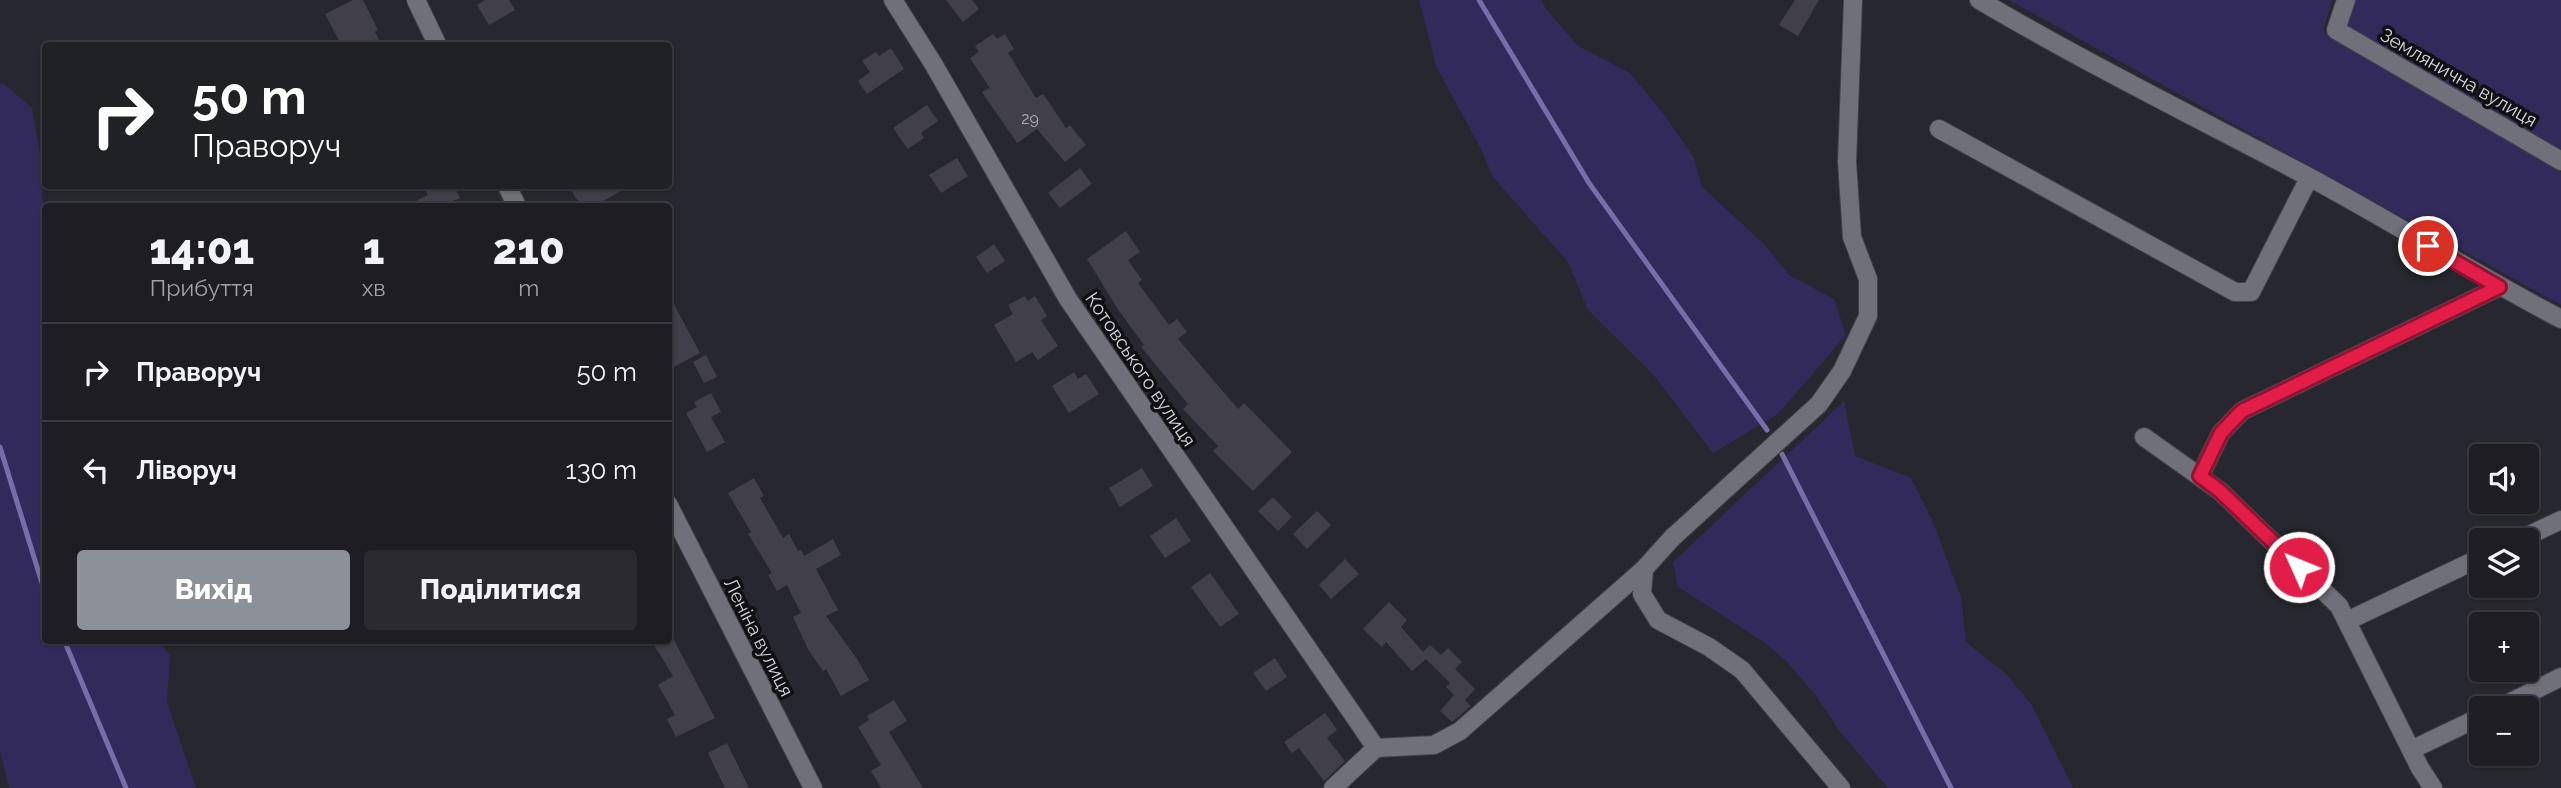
<!DOCTYPE html>
<html lang="uk">
<head>
<meta charset="utf-8">
<style>
  body { margin:0; font-family:Raleway,sans-serif; background:#2a2a30; color:#f1f3f6; height:100vh; display:flex; flex-direction:column; font-size:26px; white-space:nowrap }
  * { box-sizing:border-box; margin:0 }
  p { font-size:23px; color:#a0a2a6 }
  .icon { flex:none; width:38px; height:38px; fill:none; stroke:currentColor; stroke-width:2; stroke-linecap:round; stroke-linejoin:round }
  .map { position:relative; flex:1; overflow:hidden }
  .panel { position:absolute; left:42px; top:203px; width:630px; height:441px; display:flex; flex-direction:column; background:#1d1d23; border-radius:7px; box-shadow:0 2px 5px #0004,0 0 0 2px #3b3b41 }
  .panel>* { flex:none }
  .guide { position:absolute; left:42px; top:42px; width:630px; height:147px; border-radius:7px; box-shadow:0 2px 5px #0004,0 0 0 2px #3b3b41; background:#202124; color:#fff; overflow:hidden }
  .tools { position:absolute; left:2469px; top:444px; display:grid; gap:14px }
  .tools a { display:grid; place-items:center; width:70px; height:70px; border-radius:7px; background:#1d1d23; box-shadow:0 2px 5px #0004,0 0 0 2px #3b3b41; font-size:35px }
  .pin { position:absolute; display:grid; place-items:center; width:60px; height:60px; color:#fff; margin:-30px; border:4px solid #fff; border-radius:50%; box-shadow:0 2px 7px #0007 }
  .me { position:absolute; width:77px; margin:-38px; rotate:314deg; stroke-linejoin:round; filter:drop-shadow(0 0 5px #0008) }
  .turn { display:flex; align-items:center; gap:24px; height:147px; padding:0 35px; font-size:32px }
  .turn .icon { width:91px; height:91px; stroke-width:2.5 }
  .turn b { display:block; font-size:49px; line-height:60px }
  .eta { display:flex; justify-content:space-evenly; align-items:center; height:119px; text-align:center }
  .eta b { font-size:42px; font-weight:800; line-height:49px }
  .action { display:flex; gap:14px; margin-top:auto; padding:14px 35px }
  .action a { flex:1; height:80px; border-radius:7px; background:#8c9099; color:#fff; font-size:28px; font-weight:800; line-height:80px; text-align:center }
  .action a+a { background:#2a2a30; color:#f1f3f6 }
  ul { padding:0; list-style:none }
  li { display:flex; align-items:center; gap:21px; height:98px; padding:0 35px; border-top:2px solid #3b3b41 }
  li div { flex:1 }
  li b { display:block; font-size:26px }
  li em { font-style:normal }
  .map>svg:first-child { display:block }
  .green { fill:#332a5c }
  .lines { fill:none; stroke-linecap:round; stroke-linejoin:round }
  .stream { stroke:#786ea7; stroke-width:5 }
  .building { fill:#41404a }
  .minor-casing { stroke:#434249; stroke-width:20 }
  .minor { stroke:#70707a; stroke-width:18 }
  .route-casing { stroke:#92132f; stroke-width:18 }
  .route { stroke:#e11d48; stroke-width:12 }
  .labels { text-anchor:middle; stroke-width:7; stroke-linejoin:round; paint-order:stroke }
  .number-label { font-size:16px; fill:#afaeb5 }
  .street-label { font-size:19px; fill:#d4d3d9; stroke:#101014 }
</style>
</head>
<body>
<div class="map">
<svg width="2561" height="788" viewBox="0 0 2561 788">
  <rect width="100%" height="100%" fill="#27272f"/>
  <g class="green">
    <path d="M1419,0h122l5,9 32,37 52,27 36,44 28,41 8,29 62,57 25,31 45,24 12,36 -68,79 -65,39 -61,-80 -64,-63 -20,-48 -75,-85 -13,-30 -44,-81z"/>
    <path d="M2009,0h323l-9,31 238,141v133z"/>
    <path d="M2354,0h207v151l-216,-125z"/>
    <path d="M0,84l5,1 27,23 8,47 3,52 2,6 1,427 114,1 10,15 -3,47 29,85h-187l-9,-38z"/>
    <path d="M1844,401l11,55 56,22 21,42 29,77 5,45 39,31 26,31 42,84h-185l-47,-55 -24,-36 -30,-35 -23,-20 -86,-55 -5,-25z"/>
  </g>
  <g class="lines">
    <g class="stream">
      <path d="M1479,0l110,183 178,247"/>
      <path d="M0,447l46,149"/>
      <path d="M1782,454l169,334"/>
      <path d="M64,640l62,148"/>
    </g>
  </g>
  <g class="building">
    <path d="M353,0h10l15,30 -3,2 7,14h-40l-17,-32z"/>
    <path d="M485,0h24l6,10 -26,15 -12,-20z"/>
    <path d="M946,0h26l7,9 -16,13z"/>
    <path d="M1795,0h24l-21,36 -19,-11z"/>
    <path d="M993,34l4,5 8,-5 9,15 -6,4 28,45 7,-4 23,34 4,-3 16,20 -21,17 -28,-33 -20,14 -35,-51 8,-4 -20,-30 9,-6 -4,-6z"/>
    <path d="M891,48l13,21 -37,25 -9,-13 12,-9 -8,-11 14,-9 3,4z"/>
    <path d="M927,105l11,16 -17,12 3,5 -16,11 -15,-21z"/>
    <path d="M957,158l11,18 -27,17 -12,-18z"/>
    <path d="M1080,168l12,16 -32,24 -12,-15z"/>
    <path d="M423,186h31l6,12 -18,8h-36l22,-11z"/>
    <path d="M579,186h50l-34,20h-14l-10,-16z"/>
    <path d="M1126,231l14,21 -12,8 14,20 -4,3 31,42 8,-6 10,13 -9,7 60,70 6,-6 48,49 -39,39 -40,-40 5,-5 -35,-37 5,-5 -47,-57 3,-2 -25,-34 -32,-52z"/>
    <path d="M994,244l11,17 -18,12 -11,-16z"/>
    <path d="M668,293l32,60 -32,17z"/>
    <path d="M1025,296l3,5 7,-5 12,20 -6,4 17,26 -20,14 -6,-8 -16,10 -22,-37 19,-11 -5,-9z"/>
    <path d="M706,355l11,22 -13,6 -11,-21z"/>
    <path d="M1074,372l4,7 8,-5 13,20 -30,19 -17,-27z"/>
    <path d="M711,393l10,19 -10,5 14,25 -18,10 -21,-39 11,-6 -3,-5z"/>
    <path d="M1142,468l11,18 -33,21 -11,-19z"/>
    <path d="M754,478l10,18 -4,2 23,40 6,-4 9,17 3,-1 3,6 29,-17 8,16 -25,14 22,41 -12,6 31,43 12,21 -28,16 -15,-27 -3,2 -14,-20 -16,-34 8,-4 -14,-28 -10,6 -9,-16 4,-2 -24,-39 3,-2 -23,-39z"/>
    <path d="M1273,497l19,20 -14,14 -20,-20z"/>
    <path d="M1317,511l14,14 -24,24 -14,-15z"/>
    <path d="M1176,518l15,23 -26,17 -15,-22z"/>
    <path d="M1345,559l14,15 -28,25 -12,-14z"/>
    <path d="M1210,573l29,41 -19,13 -29,-40z"/>
    <path d="M1389,602l18,18 -6,7 22,25 7,-7 11,10 7,-7 14,14 -7,7 20,20 -10,11 6,6 -19,16 -12,-11 14,-16 -8,-8 4,-4 -24,-24 -14,12 -26,-29 -4,5 -19,-18z"/>
    <path d="M651,640h23l41,78 -39,19 -9,-18 8,-4 -17,-30 15,-9z"/>
    <path d="M1275,658l12,19 -21,14 -13,-18z"/>
    <path d="M894,700l13,21 -18,11 34,56h-42l-10,-17 10,-6 -23,-38 11,-7 -2,-4z"/>
    <path d="M1325,713l12,17 -10,8 18,23 -21,20 -25,-33 -7,5 -8,-11z"/>
    <path d="M727,743l22,45h-24l-17,-35z"/>
  </g>
  <g class="lines">
    <g class="minor-casing">
      <g id="minor">
        <path d="M416,0l22,46"/>
        <path d="M893,0l41,65 134,234 308,449"/>
        <path d="M1979,0c107,63 218,118 328,176 86,46 168,98 254,143"/>
        <path d="M2346,0l-10,30 225,131"/>
        <path d="M1939,129l296,163h16l58,-114"/>
        <path d="M507,186l10,20"/>
        <path d="M2144,437l76,54 119,115 81,162 13,20"/>
        <path d="M2200,476l21,-43 21,-22 257,-124"/>
        <path d="M668,504l145,284"/>
        <path d="M2517,541l44,-21"/>
        <path d="M2347,621l135,-64"/>
        <path d="M2497,709l64,-32"/>
        <path d="M1376,748l58,-3 26,-14 184,-162"/>
        <path d="M2411,750l71,-34"/>
        <path d="M1333,788l43,-40"/>
        <path d="M1841,788l-99,-118 -33,-23 -51,-27 -16,-26 2,-25 28,-31 147,-134 23,-33 26,-55v-37l-16,-42 -5,-75 6,-162"/>
      </g>
    </g>
    <use href="#minor" class="minor"/>
  </g>
  <g class="lines">
    <g class="route-casing">
      <path id="route" d="M2299,567l-79,-76 -20,-15 21,-43 21,-22 257,-124 -71,-41"/>
    </g>
    <use href="#route" class="route"/>
  </g>
  <g class="labels">
    <g class="number-label">
      <text x="1030" y="124">29</text>
    </g>
    <g class="street-label">
      <text transform="translate(2459 77) rotate(30)" y="7">Землянична вулиця</text>
      <text transform="translate(1141 369) rotate(56)" y="7">Котовського вулиця</text>
      <text transform="translate(759 637) rotate(63)" y="7">Леніна вулиця</text>
    </g>
  </g>
</svg>
<div class="tools">
<a><svg class="icon" aria-label="sound" viewBox="0 0 24 24"><path d="M4 9h4l5-4v14l-5-4H4zM17 9q2 3 0 6"/></svg></a>
<a><svg class="icon" aria-label="layers" viewBox="0 0 24 24"><path d="M12 4l9 5-9 5-9-5zM3 14l9 5 9-5"/></svg></a>
<a>+</a>
<a>−</a>
</div>
<div class="pin" style="left:2428px;top:246px;background:#d93025"><svg class="icon" aria-label="arrive" viewBox="0 0 24 24"><path d="M6 21V4h12l-3 4 3 4H6"/></svg></div>
<svg class="me" style="left:2299px;top:567px" viewBox="-20 -20 40 40"><circle r="17" fill="#e11d48" stroke="#fff" stroke-width="3"/><path d="M0-11L8 9 0 5-8 9z" fill="#fff"/></svg>
<div class="guide">
<div class="turn"><svg class="icon" aria-label="right" viewBox="0 0 24 24"><path d="M7 20v-9h11M14 6l5 5-5 5"/></svg><div><b>50 m</b>Праворуч</div></div>
</div>
<section class="panel">
<div class="eta">
<div><b>14:01</b><p>Прибуття</p></div>
<div><b>1</b><p>хв</p></div>
<div><b>210</b><p>m</p></div>
</div>
<ul>
<li><svg class="icon" aria-label="right" viewBox="0 0 24 24"><path d="M7 20v-9h11M14 6l5 5-5 5"/></svg><div><b>Праворуч</b></div><em>50 m</em></li>
<li><svg class="icon" aria-label="left" viewBox="0 0 24 24"><path d="M17 20v-9H6M10 6l-5 5 5 5"/></svg><div><b>Ліворуч</b></div><em>130 m</em></li>
</ul>
<div class="action"><a>Вихід</a><a>Поділитися</a></div>
</section>
</div>
</body>
</html>
